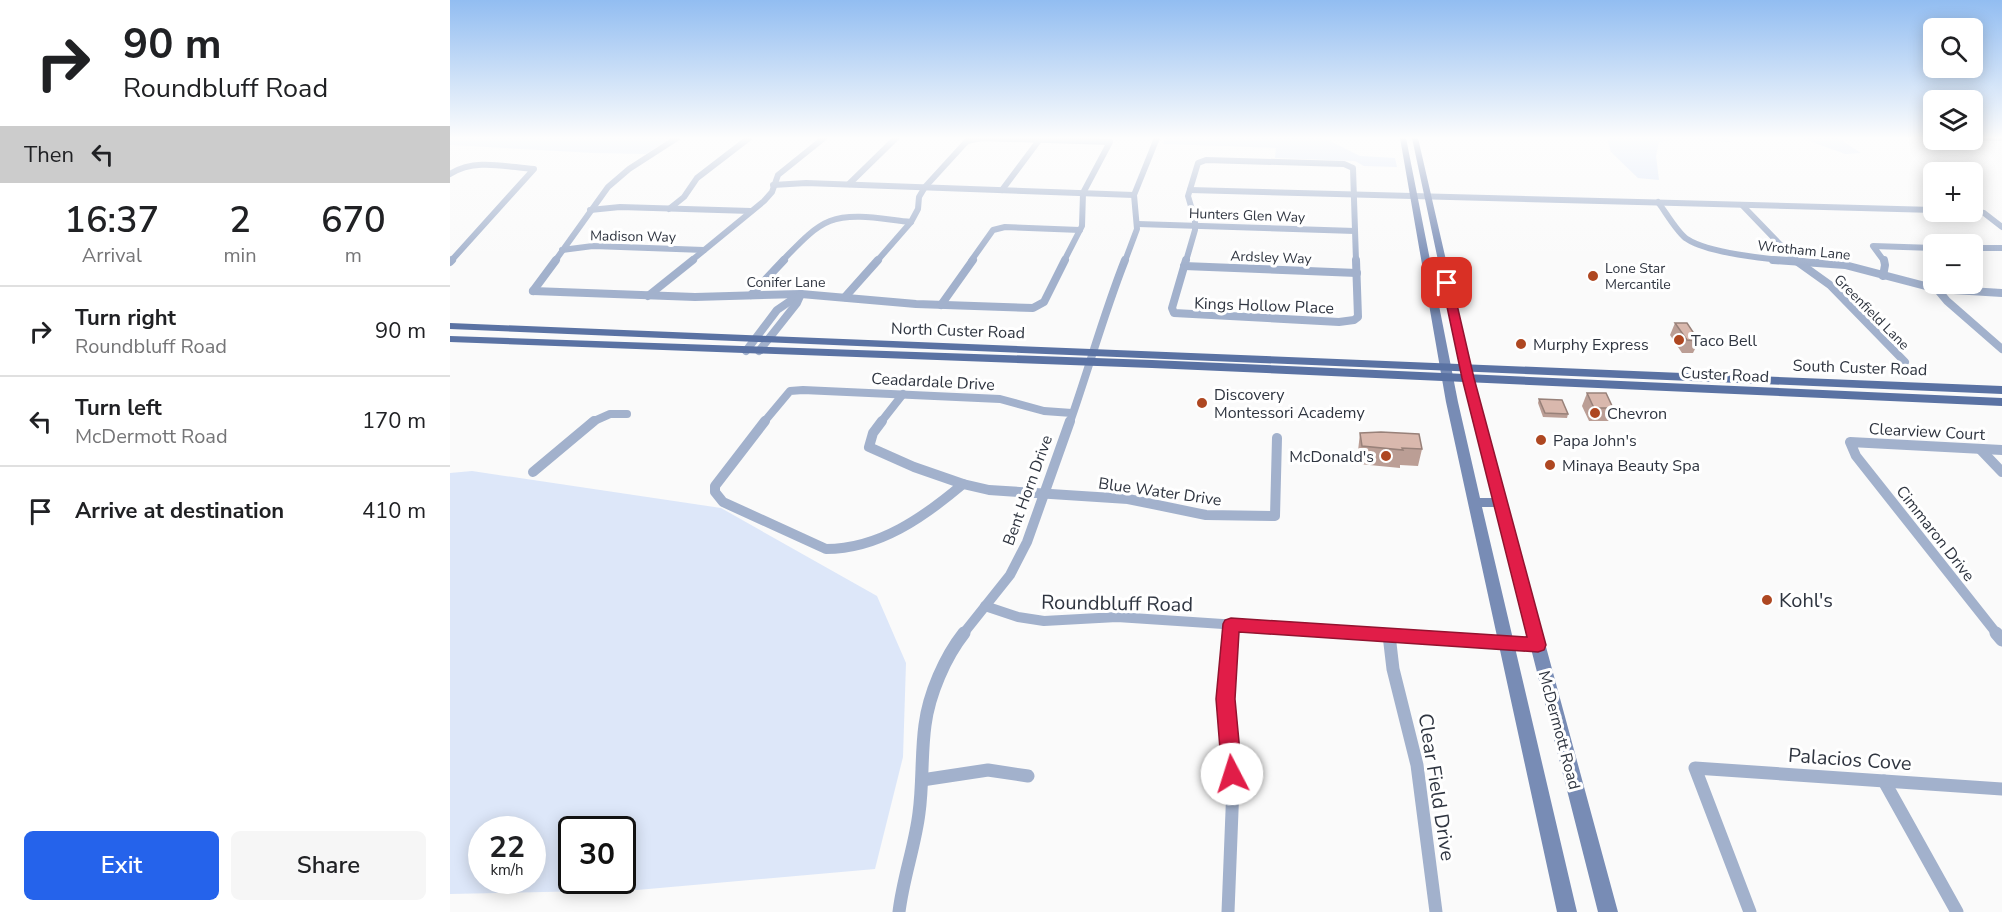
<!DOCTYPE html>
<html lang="en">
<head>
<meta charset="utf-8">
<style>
  body { margin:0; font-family:"Nunito Sans",sans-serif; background:#f6f6f6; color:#202124; height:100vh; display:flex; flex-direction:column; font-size:22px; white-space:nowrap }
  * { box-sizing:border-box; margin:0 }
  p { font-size:20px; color:#757577 }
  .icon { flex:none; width:33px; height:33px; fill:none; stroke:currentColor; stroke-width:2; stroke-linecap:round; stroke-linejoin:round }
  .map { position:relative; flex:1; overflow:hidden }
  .panel { display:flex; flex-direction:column; background:#fff; width:450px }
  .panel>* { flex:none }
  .hud { background:#fff; color:#202124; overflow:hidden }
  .fabs { position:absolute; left:1473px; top:18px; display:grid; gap:12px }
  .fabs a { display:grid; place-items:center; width:60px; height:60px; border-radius:9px; background:#fff; box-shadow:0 3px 15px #0003; font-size:30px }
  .speed { position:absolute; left:18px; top:816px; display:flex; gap:12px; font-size:30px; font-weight:700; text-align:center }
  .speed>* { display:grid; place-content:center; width:78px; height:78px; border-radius:50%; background:#fff; box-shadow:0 3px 15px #0003; line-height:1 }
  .speed small { font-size:15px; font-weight:400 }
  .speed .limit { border:3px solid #111; border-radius:9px; background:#fff; color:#111 }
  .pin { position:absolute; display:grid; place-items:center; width:51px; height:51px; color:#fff; margin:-26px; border-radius:12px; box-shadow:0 3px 9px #0006 }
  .me { position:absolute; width:66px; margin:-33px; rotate:355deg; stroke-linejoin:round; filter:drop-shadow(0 0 4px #0008) }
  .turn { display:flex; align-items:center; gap:21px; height:126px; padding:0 24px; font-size:27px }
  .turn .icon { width:78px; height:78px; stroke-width:2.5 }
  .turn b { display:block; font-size:42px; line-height:51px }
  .then { display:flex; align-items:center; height:57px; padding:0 24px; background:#0003; gap:12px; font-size:22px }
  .eta { display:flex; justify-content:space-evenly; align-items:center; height:102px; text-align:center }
  .eta b { font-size:36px; font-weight:600; line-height:42px }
  .action { display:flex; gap:12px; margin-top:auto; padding:12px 24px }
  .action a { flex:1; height:69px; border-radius:9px; background:#2563eb; color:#fff; font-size:24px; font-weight:600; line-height:69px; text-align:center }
  .action a+a { background:#f6f6f6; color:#202124 }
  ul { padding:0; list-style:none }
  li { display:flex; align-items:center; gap:18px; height:90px; padding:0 24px; border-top:2px solid #e0e0e0 }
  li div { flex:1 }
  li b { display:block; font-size:22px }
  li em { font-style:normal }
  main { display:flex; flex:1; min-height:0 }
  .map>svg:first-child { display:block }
  .green { fill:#dde7f9; fill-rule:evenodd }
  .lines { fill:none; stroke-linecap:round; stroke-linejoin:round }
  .minor-far3 { stroke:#a2b1cc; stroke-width:6 }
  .minor-far2 { stroke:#a2b1cc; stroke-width:8 }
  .minor-far1 { stroke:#a2b1cc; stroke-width:10 }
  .minor { stroke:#a2b1cc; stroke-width:13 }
  .secondary { fill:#788cb5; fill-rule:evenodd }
  .primary { fill:#5a72a3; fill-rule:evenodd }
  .wall { fill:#bb9e95 }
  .building { fill:#d9b8ad; stroke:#988179; stroke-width:1.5 }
  .route { fill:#e11d48; stroke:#92132f; stroke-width:1.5 }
  .poi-dot { fill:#ae4721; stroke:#fff; stroke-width:2 }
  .labels { text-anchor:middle; stroke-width:6; stroke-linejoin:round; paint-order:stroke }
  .far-street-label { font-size:14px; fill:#2f3540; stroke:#fff }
  .far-poi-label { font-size:14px; fill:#2f3540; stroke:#fff; text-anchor:start }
  .street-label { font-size:16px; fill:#2f3540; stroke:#fff }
  .poi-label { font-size:16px; fill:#2f3540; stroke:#fff; text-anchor:start }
  .near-poi-label { font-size:20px; fill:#2f3540; stroke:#fff; text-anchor:start }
  .near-street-label { font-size:20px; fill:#2f3540; stroke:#fff }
</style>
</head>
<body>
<main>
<section class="panel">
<div class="hud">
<div class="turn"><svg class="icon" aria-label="right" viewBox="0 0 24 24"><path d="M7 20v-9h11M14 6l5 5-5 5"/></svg><div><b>90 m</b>Roundbluff Road</div></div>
<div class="then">Then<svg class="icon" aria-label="left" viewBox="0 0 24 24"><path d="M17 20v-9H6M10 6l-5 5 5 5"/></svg></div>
</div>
<div class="eta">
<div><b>16:37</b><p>Arrival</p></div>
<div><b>2</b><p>min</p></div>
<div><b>670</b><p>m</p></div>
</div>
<ul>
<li><svg class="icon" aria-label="right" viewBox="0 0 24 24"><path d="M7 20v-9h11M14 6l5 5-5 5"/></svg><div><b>Turn right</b><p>Roundbluff Road</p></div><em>90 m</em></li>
<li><svg class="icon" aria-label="left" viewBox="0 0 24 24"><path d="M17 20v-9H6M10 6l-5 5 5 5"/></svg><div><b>Turn left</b><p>McDermott Road</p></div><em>170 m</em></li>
<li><svg class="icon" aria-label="arrive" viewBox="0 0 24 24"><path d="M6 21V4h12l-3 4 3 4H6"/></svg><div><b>Arrive at destination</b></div><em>410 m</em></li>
</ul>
<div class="action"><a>Exit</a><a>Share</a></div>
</section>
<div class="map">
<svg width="1552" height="912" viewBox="0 0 1552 912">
  <rect width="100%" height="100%" fill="#fafafa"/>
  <g class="green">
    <path d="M0,138h221l-25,16 -53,-1 -143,-8z"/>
    <path d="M715,138h159l36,18 35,2 2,9 -33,-1 -9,-5 -80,-3 1,-10 -113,-4z"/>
    <path d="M1157,138h121l2,4 -52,-3 -19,3 -3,14 3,24 -21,-2 -27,-26z"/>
    <path d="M1351,138h37l23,15 -16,1z"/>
    <path d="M22,471l249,37 156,88 29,67 -3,94 -28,112 -238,21 -187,4v-421zM32,830h50v50h-50zM122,830h50v50h-50z"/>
  </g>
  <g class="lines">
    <g class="minor-far3">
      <path d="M1525,138h27"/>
      <path d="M0,174c25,-16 56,-7 84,-5l-83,92"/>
      <path d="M399,184l47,-46"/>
      <path d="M323,185l33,-2 328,12"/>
      <path d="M552,190l38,-51"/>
      <path d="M740,190l744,20"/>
      <path d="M1208,202c7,9 20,32 29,37 21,14 80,20 106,22"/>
      <path d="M1293,206l53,55"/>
      <path d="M219,209l15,-12 13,-19 52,-40"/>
      <path d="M140,210l30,-3 131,4"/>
      <path d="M1522,211l12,2 18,14"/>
      <path d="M688,224l217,7"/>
      <path d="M1522,248h30"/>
      <path d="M112,250l31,-4 111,4"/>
      <path d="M105,261l53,-74 21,-18 48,-31"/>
      <path d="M241,261l73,-60 8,-9 6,-17 46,-37"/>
      <path d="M332,261c14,-14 30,-33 48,-40 24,-9 56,-1 81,1"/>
      <path d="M427,261l34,-39 7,-13 1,-12 6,-10 42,-46 15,-3 128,4 -27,51 -1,33 -18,35"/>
      <path d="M521,261l22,-31 12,-3 75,3"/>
      <path d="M675,261l12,-32 -3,-34 23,-57"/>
      <path d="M736,261l9,-31v-10l-7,-24 10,-33 8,-3 138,4 9,4 3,93"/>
      <path d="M1434,261l-11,-15 61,2"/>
    </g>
    <g class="minor-far2">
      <path d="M736,260l-14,48 2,5 165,9 15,-2 4,-3 -2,-57"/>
      <path d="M1323,260l72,5 92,24 65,4"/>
      <path d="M1345,260l35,25 75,77"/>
      <path d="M0,262l2,-2"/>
      <path d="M734,266l173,7"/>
      <path d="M1433,276l2,-11 -1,-5"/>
      <path d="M1487,289l10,12 55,48"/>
      <path d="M83,291l162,6 106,-3 115,10 117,4 11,-6 21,-42"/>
      <path d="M83,291l23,-31"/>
      <path d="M301,295l33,-35"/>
      <path d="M198,296l45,-36"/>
      <path d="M395,297l33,-37"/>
      <path d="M491,305l32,-45"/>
      <path d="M296,351l31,-41 22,-15"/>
      <path d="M309,351l38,-48 4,-9"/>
      <path d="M142,422l18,-8h17"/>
      <path d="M314,422l26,-31 13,-1 197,9 44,12 28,2"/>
      <path d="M431,422l22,-28"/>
      <path d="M620,422c19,-54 34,-109 55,-162"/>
    </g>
    <g class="minor-far1">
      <path d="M315,421l-50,65v6l8,10 103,47c53,0 98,-32 137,-65"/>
      <path d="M432,421l-9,12 -4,14 45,20 49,17 26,6 139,9 78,16 69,1 2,-78"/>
      <path d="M1530,449l22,23"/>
      <path d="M83,472l61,-51"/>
      <path d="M535,606l33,11 26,4 73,-4 258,17"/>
      <path d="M513,634l47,-59 17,-33 43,-121"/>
      <path d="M780,634l1,-10"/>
      <path d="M1547,634l-141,-178 -6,-14 152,8"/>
    </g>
    <g class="minor">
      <path d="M902,633l186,12"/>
      <path d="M1546,633l6,7"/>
      <path d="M939,635l4,34 24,96 19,147"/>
      <path d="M472,780l66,-10 40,6"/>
      <path d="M1434,781l73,131"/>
      <path d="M449,912c4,-34 16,-66 20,-99 4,-29 2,-59 6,-88 4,-31 20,-68 39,-92"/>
      <path d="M778,912l5,-126 -8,-87 5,-66"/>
      <path d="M1300,912l-55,-144 307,21"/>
    </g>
    <path class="secondary" d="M950,138h6l52,264 22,96h13l-30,-120 -51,-240h6l55,240 145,534h-20l-103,-405h-13l95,405h-20l-111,-510z"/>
    <g class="primary">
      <path d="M0,323l1552,63v8l-1552,-65z"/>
      <path d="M0,336l702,24 850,38v8l-850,-38 -702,-26z"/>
    </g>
  </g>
  <g class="wall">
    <path d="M1225,323l24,18 -6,12h-11l-12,-18z"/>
    <path d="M1137,393l26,15 -4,13h-20l-7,-15z"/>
    <path d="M1089,399l29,15 -1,4 -24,-1 -5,-14z"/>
    <path d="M910,433l62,16 -4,17 -18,-1v3l-41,-4 -1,-13z"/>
  </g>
  <g class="building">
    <path d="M1225,323h12l12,18 -12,-1z"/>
    <path d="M1137,393h19l7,15h-19z"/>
    <path d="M1089,399l23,1 6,14 -23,-1z"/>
    <path d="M931,432l38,2 3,15 -20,-1 1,2 -41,-4 -2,-13z"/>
  </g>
  <linearGradient id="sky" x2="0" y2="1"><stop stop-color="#92bdf1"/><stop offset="0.52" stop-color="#fdfdfd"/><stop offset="1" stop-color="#fdfdfd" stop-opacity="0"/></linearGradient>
  <rect width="1552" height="265" fill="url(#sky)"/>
  <path class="route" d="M997,280l5,3 22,95 72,267 -2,5 -6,2 -299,-20 -4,67 7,75 -3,6 -7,3 -7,-3 -3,-6 -6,-75 7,-75 2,-4 6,-2 296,19 -65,-259 -20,-95z"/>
  <g class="poi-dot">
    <circle cx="1143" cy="276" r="6"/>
    <circle cx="1229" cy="340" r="6"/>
    <circle cx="1071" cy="344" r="6"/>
    <circle cx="752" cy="403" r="6"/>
    <circle cx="1145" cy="413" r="6"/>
    <circle cx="1091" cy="440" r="6"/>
    <circle cx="936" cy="456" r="6"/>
    <circle cx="1100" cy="465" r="6"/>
    <circle cx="1317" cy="600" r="6"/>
  </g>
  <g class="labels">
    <g class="far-street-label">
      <text transform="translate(797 215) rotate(2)" y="5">Hunters Glen Way</text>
      <text transform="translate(183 236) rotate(1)" y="5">Madison Way</text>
      <text transform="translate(1354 250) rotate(6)" y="5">Wrotham Lane</text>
      <text transform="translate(821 257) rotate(2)" y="5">Ardsley Way</text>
      <text x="336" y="287">Conifer Lane</text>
      <text transform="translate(1422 312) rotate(45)" y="5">Greenfield Lane</text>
    </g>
    <g class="far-poi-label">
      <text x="1155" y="273">Lone Star<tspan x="1155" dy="16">Mercantile</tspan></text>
    </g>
    <g class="street-label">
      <text transform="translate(814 305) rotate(2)" y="6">Kings Hollow Place</text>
      <text transform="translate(508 330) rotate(2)" y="6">North Custer Road</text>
      <text transform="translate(1410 367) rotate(2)" y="6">South Custer Road</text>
      <text transform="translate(1275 374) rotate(3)" y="6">Custer Road</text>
      <text transform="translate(483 381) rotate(3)" y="6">Ceadardale Drive</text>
      <text transform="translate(1477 431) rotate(3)" y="6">Clearview Court</text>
      <text transform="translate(577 490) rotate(-70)" y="6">Bent Horn Drive</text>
      <text transform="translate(710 491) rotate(8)" y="6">Blue Water Drive</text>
      <text transform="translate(1486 533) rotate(52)" y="6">Cimmaron Drive</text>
      <text transform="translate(1110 730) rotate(75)" y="6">McDermott Road</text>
    </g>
    <g class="poi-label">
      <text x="1241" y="346">Taco Bell</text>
      <text x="1083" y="350">Murphy Express</text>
      <text x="764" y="400">Discovery<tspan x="764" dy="18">Montessori Academy</tspan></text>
      <text x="1157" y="419">Chevron</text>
      <text x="1103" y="446">Papa John's</text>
      <text x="924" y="462" text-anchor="end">McDonald's</text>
      <text x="1112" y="471">Minaya Beauty Spa</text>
    </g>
    <g class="near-poi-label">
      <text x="1329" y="607">Kohl's</text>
    </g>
    <g class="near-street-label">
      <text transform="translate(667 603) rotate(1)" y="7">Roundbluff Road</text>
      <text transform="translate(1400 759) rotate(4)" y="7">Palacios Cove</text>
      <text transform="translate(987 787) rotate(81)" y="7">Clear Field Drive</text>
    </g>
  </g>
</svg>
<div class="fabs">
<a><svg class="icon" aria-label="search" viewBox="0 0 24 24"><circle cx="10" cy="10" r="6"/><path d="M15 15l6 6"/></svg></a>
<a><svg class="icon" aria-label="layers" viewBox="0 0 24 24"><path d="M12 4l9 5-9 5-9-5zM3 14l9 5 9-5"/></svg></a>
<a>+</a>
<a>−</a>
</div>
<div class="speed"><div>22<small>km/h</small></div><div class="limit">30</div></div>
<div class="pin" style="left:997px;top:283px;background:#d93025"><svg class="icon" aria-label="arrive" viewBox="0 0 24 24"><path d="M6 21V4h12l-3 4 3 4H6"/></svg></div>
<svg class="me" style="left:782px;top:774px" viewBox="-20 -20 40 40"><circle r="19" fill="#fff"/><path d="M0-13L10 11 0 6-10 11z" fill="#e11d48"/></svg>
</div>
</main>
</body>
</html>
